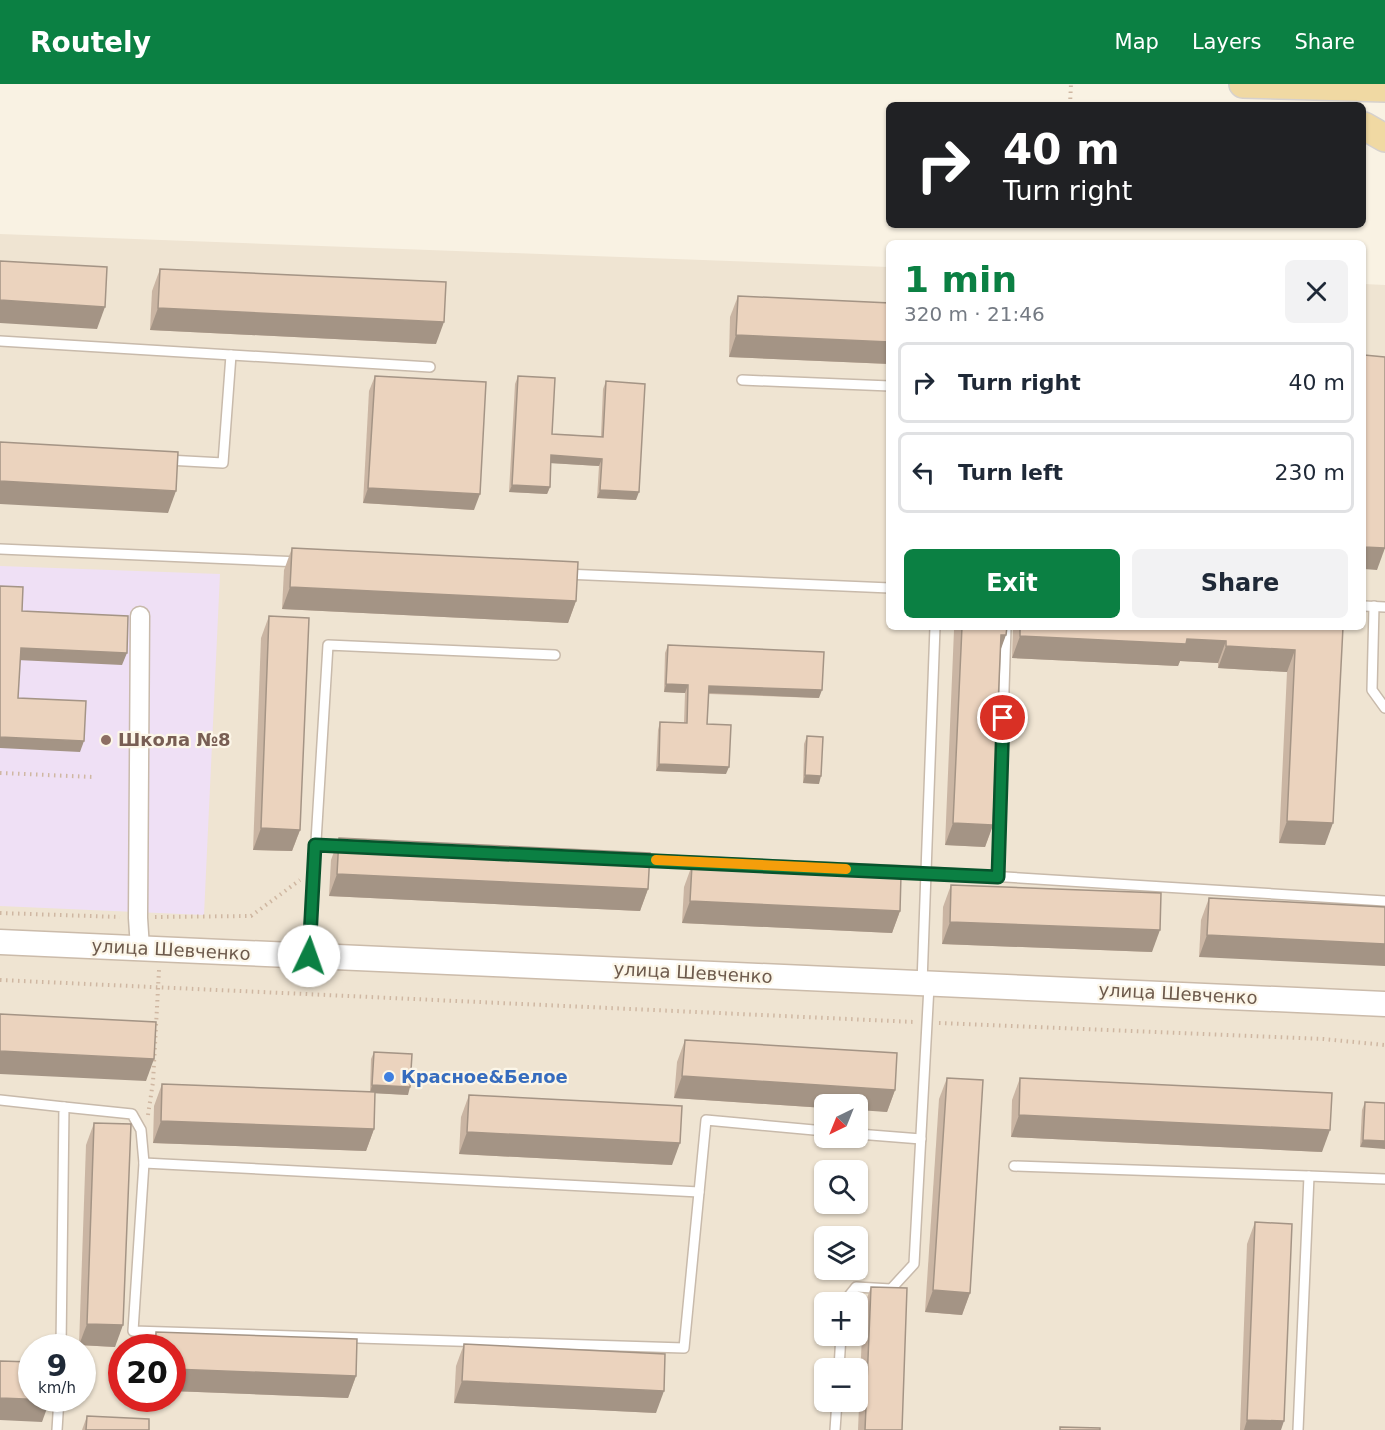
<!DOCTYPE html>
<html lang="en">
<head>
<meta charset="utf-8">
<style>
  body { margin:0; font-family:"DejaVu Sans",sans-serif; background:#f2f2f3; color:#1f2937; height:100vh; display:flex; flex-direction:column; font-size:22px; white-space:nowrap }
  * { box-sizing:border-box; margin:0 }
  p { font-size:20px; color:#747a83 }
  .icon { flex:none; width:33px; height:33px; fill:none; stroke:currentColor; stroke-width:2; stroke-linecap:round; stroke-linejoin:round }
  .map { position:relative; flex:1; overflow:hidden }
  .drawer { position:absolute; left:886px; top:156px; width:480px; height:390px; display:flex; flex-direction:column; background:#fff; border-radius:9px; box-shadow:0 2px 4px #0004 }
  .drawer>* { flex:none }
  .top-card { position:absolute; left:886px; top:18px; width:480px; height:126px; border-radius:9px; box-shadow:0 2px 4px #0004; background:#202124; color:#fff; overflow:hidden }
  .needle { width:39px; rotate:223deg }
  .tools { position:absolute; left:814px; top:1010px; display:grid; gap:12px }
  .tools a { display:grid; place-items:center; width:54px; height:54px; border-radius:9px; background:#fff; box-shadow:0 2px 4px #0004; font-size:30px }
  .speed { position:absolute; left:18px; top:1250px; display:flex; gap:12px; font-size:30px; font-weight:700; text-align:center }
  .speed>* { display:grid; place-content:center; width:78px; height:78px; border-radius:50%; background:#fff; box-shadow:0 2px 4px #0004; line-height:1 }
  .speed small { font-size:15px; font-weight:400 }
  .speed .limit { border:9px solid #d22; background:#fff; color:#111 }
  .pin { position:absolute; display:grid; place-items:center; width:51px; height:51px; color:#fff; margin:-26px; border:3px solid #fff; border-radius:50%; box-shadow:0 2px 6px #0007 }
  .me { position:absolute; width:66px; margin:-33px; rotate:3deg; stroke-linejoin:round; filter:drop-shadow(0 0 4px #0008) }
  .turn { display:flex; align-items:center; gap:21px; height:126px; padding:0 18px; font-size:27px }
  .turn .icon { width:78px; height:78px; stroke-width:2.5 }
  .turn b { display:block; font-size:42px; line-height:51px }
  .round { display:grid; place-items:center; flex:none; width:63px; height:63px; border-radius:9px; background:#f2f2f3 }
  .head { display:flex; align-items:center; justify-content:space-between; height:102px; padding:0 18px }
  h1 { font-size:36px; font-weight:800; line-height:45px; color:#0b8043 }
  .primary-button { display:flex; gap:12px; margin-top:auto; padding:12px 18px }
  .primary-button a { flex:1; height:69px; border-radius:9px; background:#0b8043; color:#fff; font-size:24px; font-weight:800; line-height:69px; text-align:center }
  .primary-button a+a { background:#f2f2f3; color:#1f2937 }
  ul { padding:0; list-style:none }
  li { display:flex; align-items:center; gap:18px; height:81px; margin:0 12px 9px; padding:0 6px; border:3px solid #e0e1e3; border-radius:9px }
  li div { flex:1 }
  li b { display:block; font-size:22px }
  li em { font-style:normal }
  header { display:flex; align-items:center; gap:36px; box-sizing:border-box; height:84px; padding:0 30px; background:#0b8043; color:#fff }
  header strong { font-size:28px }
  nav { display:flex; gap:33px; margin-inline-start:auto; font-size:21px }
  .map>svg:first-child { display:block }
  .residential { fill:#efe4d2; fill-rule:evenodd }
  .education { fill:#efe0f5 }
  .lines { fill:none; stroke-linecap:round; stroke-linejoin:round }
  .lane-casing { stroke:#c8baab; stroke-width:12 }
  .street-casing { stroke:#c8baab; stroke-width:21 }
  .secondary-casing { stroke:#cbbbaa; stroke-width:27 }
  .primary-casing { stroke:#d6d1cd; stroke-width:30 }
  .path { stroke:#cfb7a2; stroke-width:4; stroke-dasharray:1.5 4.5; stroke-linecap:butt }
  .lane { stroke:#fff; stroke-width:9 }
  .street { stroke:#fff; stroke-width:18 }
  .secondary { stroke:#fff; stroke-width:24 }
  .primary { stroke:#f0d9a3; stroke-width:27 }
  .wall { fill:#cab5a3 }
  .shaded-wall { fill:#a49485 }
  .building { fill:#ebd3be; stroke:#a49485; stroke-width:1.5 }
  .route-casing { stroke:#07532c; stroke-width:15 }
  .route { stroke:#0b8043; stroke-width:10 }
  .slow { stroke:#f59e0b; stroke-width:10 }
  .education-dot { fill:#8d6e63; stroke:#fcf6e8; stroke-width:2 }
  .shop-dot { fill:#3f7fe0; stroke:#fcf6e8; stroke-width:2 }
  .labels { text-anchor:middle; stroke-width:4.5; stroke-linejoin:round; paint-order:stroke }
  .education-label { font-size:18px; font-weight:bold; fill:#785e54; stroke:#fcf6e8; text-anchor:start }
  .street-label { font-size:18px; fill:#6d5a4c; stroke:#fcf6e8 }
  .shop-label { font-size:18px; font-weight:bold; fill:#366cbe; stroke:#fcf6e8; text-anchor:start }
</style>
</head>
<body>
<header>
<strong>Routely</strong>
<nav><a>Map</a><a>Layers</a><a>Share</a></nav>
</header>
<div class="map">
<svg width="1385" height="1346" viewBox="0 0 1385 1346">
  <rect width="100%" height="100%" fill="#f9f2e3"/>
  <path class="residential" d="M0,150l889,33 1,360h474v-343l21,1v1145h-1385zM825,1020h33v33h-33zM825,1086h33v33h-33zM825,1152h33v33h-33zM825,1218h33v33h-33zM32,1263h50v51h-50zM122,1263h50v51h-50zM825,1284h33v33h-33z"/>
  <path class="education" d="M0,482l220,8 -16,341 -204,-9z"/>
  <g class="lines">
    <g class="lane-casing">
      <g id="lane">
        <path d="M0,257l430,26"/>
        <path d="M742,296l148,6"/>
        <path d="M167,376l56,3 8,-108"/>
        <path d="M0,465l300,13"/>
        <path d="M565,490l325,14"/>
        <path d="M1364,522l21,1"/>
        <path d="M1374,522l-2,84 13,18"/>
        <path d="M935,543l-9,245 459,29"/>
        <path d="M315,761l30,1"/>
        <path d="M638,775l288,13 -4,111"/>
        <path d="M998,793l8,-250"/>
        <path d="M309,872l19,-311 227,10"/>
        <path d="M0,1016l64,7 -3,240"/>
        <path d="M64,1023l68,7 9,16 3,33 -11,168 551,17 22,-228 119,11"/>
        <path d="M858,1050l63,5"/>
        <path d="M144,1079l555,29"/>
        <path d="M1014,1082l295,10"/>
        <path d="M844,1218l12,-15 35,2 23,-25 15,-278"/>
        <path d="M839,1284l2,-33"/>
        <path d="M57,1346l2,-32"/>
        <path d="M835,1346l2,-29"/>
        <path d="M1298,1346l11,-254 76,3"/>
      </g>
    </g>
    <g class="street-casing">
      <path id="street" d="M140,864l-2,-30 2,-302"/>
    </g>
    <g class="secondary-casing">
      <path id="secondary" d="M0,858l1385,62"/>
    </g>
    <g class="primary-casing">
      <g id="primary">
        <path d="M1243,0l142,4"/>
        <path d="M1364,42l21,12"/>
      </g>
    </g>
    <g class="path">
      <path d="M1070,21l1,-21"/>
      <path d="M0,689l93,4"/>
      <path d="M0,829l120,4"/>
      <path d="M155,833l96,-1 49,-36"/>
      <path d="M0,896l914,42"/>
      <path d="M939,939l384,16 62,6"/>
      <path d="M148,1031l5,-33 6,-112"/>
    </g>
    <use href="#lane" class="lane"/>
    <use href="#street" class="street"/>
    <use href="#secondary" class="secondary"/>
    <use href="#primary" class="primary"/>
  </g>
  <g class="wall">
    <path d="M160,185l276,75 -286,-14 2,-39z"/>
    <path d="M738,212l152,7v61l-161,-7 1,-40z"/>
    <path d="M375,292l99,134 -111,-7 6,-112z"/>
    <path d="M518,292l34,58 49,2 2,-47 3,-8 30,119 -39,-2 2,-32 -48,-3 -1,24 -3,7 -38,-2 6,-108z"/>
    <path d="M292,464l284,53 -8,22 -286,-14 2,-39z"/>
    <path d="M269,532l31,214 -8,21 -39,-1 8,-212z"/>
    <path d="M956,543h51l-7,24 -7,174 -8,22 -40,-2 9,-215z"/>
    <path d="M1013,543h330l-18,218 -46,-2 8,-171 -69,-4v-5l-38,-2 -2,5 -166,-8z"/>
    <path d="M668,561l151,53 -110,-4 -2,30 19,50 -70,-3 2,-41 2,-8 24,1 1,-30 -21,-1 1,-39z"/>
    <path d="M807,652l12,48 -16,-1 1,-39z"/>
    <path d="M339,754l309,51 -8,22 -311,-15 2,-36z"/>
    <path d="M692,781l208,46 -8,22 -210,-10 2,-36z"/>
    <path d="M951,801l201,67 -210,-8 1,-37z"/>
    <path d="M1209,814l176,9 -186,50 2,-37z"/>
    <path d="M685,956l210,50 -8,22 -62,-8v4l-151,-10 3,-36z"/>
    <path d="M374,968l34,43 -33,-2 -1,36 -8,22 -213,-8 1,-37 8,-22 208,8 1,-33z"/>
    <path d="M947,994l23,215 -8,22 -37,-3 14,-213z"/>
    <path d="M1020,994l302,74 -311,-15 1,-37z"/>
    <path d="M469,1011l203,70 -213,-11 2,-37z"/>
    <path d="M1365,1018l20,1 -25,44 2,-37z"/>
    <path d="M94,1039l21,224 -36,-2 7,-200z"/>
    <path d="M1255,1138l26,208h-41l7,-186z"/>
    <path d="M871,1203l31,143h-44l5,-121z"/>
    <path d="M156,1248l200,44 -8,22 -176,-7v-44h-21z"/>
    <path d="M464,1260l192,69 -202,-10 2,-37z"/>
    <path d="M87,1332l62,14h-67z"/>
  </g>
  <g class="shaded-wall">
    <path d="M0,216l105,7 -8,22 -97,-6z"/>
    <path d="M158,224l286,14 -8,22 -286,-14z"/>
    <path d="M736,251l154,7v22l-161,-7z"/>
    <path d="M551,371l51,4 -3,7 -50,-3z"/>
    <path d="M0,397l176,10 -8,22 -168,-9z"/>
    <path d="M512,401l38,2 -3,7 -38,-2z"/>
    <path d="M368,404l112,6 -6,16 -111,-7z"/>
    <path d="M600,406l39,2 -3,8 -39,-2z"/>
    <path d="M1364,463l21,1 -8,22 -13,-1z"/>
    <path d="M290,503l286,14 -8,22 -286,-14z"/>
    <path d="M1001,551h5l-8,22z"/>
    <path d="M1020,552l167,3 39,2 -8,22 -38,-2 -2,5 -166,-8z"/>
    <path d="M1226,562l69,4 -8,22 -69,-4z"/>
    <path d="M21,564l106,5 -5,12 -105,-5z"/>
    <path d="M666,600l22,1 -3,8 -21,-1z"/>
    <path d="M709,602l113,4 -3,8 -113,-5z"/>
    <path d="M0,653l84,4 -4,11 -80,-4z"/>
    <path d="M659,680l70,3 -3,7 -70,-3z"/>
    <path d="M805,691l16,1 -2,8 -16,-1z"/>
    <path d="M1287,737l46,2 -8,22 -46,-2z"/>
    <path d="M953,739l40,2 -8,22 -40,-2z"/>
    <path d="M261,744l39,2 -8,21 -39,-1z"/>
    <path d="M337,790l311,15 -8,22 -311,-15z"/>
    <path d="M690,817l210,10 -8,22 -210,-10z"/>
    <path d="M950,838l210,8 -8,22 -210,-8z"/>
    <path d="M1207,851l178,9v22l-186,-9z"/>
    <path d="M0,967l154,8 -8,22 -146,-7z"/>
    <path d="M682,992l213,14 -8,22 -29,-2v-6h-33v4l-151,-10z"/>
    <path d="M372,1001l38,2 -2,8 -38,-2z"/>
    <path d="M1019,1031l311,15 -8,22 -311,-15z"/>
    <path d="M161,1037l213,8 -8,22 -213,-8z"/>
    <path d="M467,1048l213,11 -8,22 -213,-11z"/>
    <path d="M1363,1056l22,1v8l-25,-2z"/>
    <path d="M933,1206l37,3 -8,22 -37,-3z"/>
    <path d="M87,1240l36,1 -8,22 -36,-2z"/>
    <path d="M172,1285l184,7 -8,22 -176,-7z"/>
    <path d="M462,1297l202,10 -8,22 -202,-10z"/>
    <path d="M0,1314l50,2 -8,22 -42,-2z"/>
    <path d="M1247,1336l37,1 -3,9h-37z"/>
  </g>
  <g class="building">
    <path d="M0,177l107,6 -2,40 -105,-7z"/>
    <path d="M160,185l286,13 -2,40 -286,-14z"/>
    <path d="M738,212l152,7v39l-154,-7z"/>
    <path d="M1364,271l21,2v191l-21,-1z"/>
    <path d="M375,292l111,6 -6,112 -112,-6z"/>
    <path d="M518,292l37,2 -3,56 51,3 3,-56 39,3 -6,108 -39,-2 2,-31 -51,-4 -1,32 -38,-2z"/>
    <path d="M0,358l178,10 -2,39 -176,-10z"/>
    <path d="M292,464l286,14 -2,39 -286,-14z"/>
    <path d="M0,502l23,1 -1,24 106,5 -1,37 -106,-5 -3,50 68,3 -2,40 -84,-4z"/>
    <path d="M269,532l40,2 -9,212 -39,-2z"/>
    <path d="M962,543h45l-1,8h-5l-8,190 -40,-2z"/>
    <path d="M1020,543h323l-10,196 -46,-2 8,-171 -69,-4v-5l-39,-2 -1,5 -166,-8z"/>
    <path d="M668,561l156,7 -2,38 -113,-4 -2,38 24,1 -2,42 -70,-3 1,-42 27,1 1,-38 -22,-1z"/>
    <path d="M807,652l16,1 -2,39 -16,-1z"/>
    <path d="M339,754l311,15 -2,36 -311,-15z"/>
    <path d="M692,781l209,10 -1,36 -210,-10z"/>
    <path d="M951,801l210,8 -1,37 -210,-8z"/>
    <path d="M1209,814l176,9v37l-178,-9z"/>
    <path d="M0,930l156,8 -2,37 -154,-8z"/>
    <path d="M685,956l212,13 -2,37 -213,-14z"/>
    <path d="M374,968l38,2 -2,33 -38,-2z"/>
    <path d="M947,994l36,2 -13,213 -37,-3z"/>
    <path d="M1020,994l312,15 -2,37 -311,-15z"/>
    <path d="M162,1000l213,8 -1,37 -213,-8z"/>
    <path d="M469,1011l213,11 -2,37 -213,-11z"/>
    <path d="M1365,1018l20,1v38l-22,-1z"/>
    <path d="M94,1039l37,1 -8,201 -36,-1z"/>
    <path d="M1255,1138l37,2 -8,197 -37,-1z"/>
    <path d="M871,1203l36,1 -5,142h-37z"/>
    <path d="M156,1248l201,7 -1,37 -184,-7v-22h-16z"/>
    <path d="M464,1260l201,10 -1,37 -202,-10z"/>
    <path d="M0,1277l32,1v36h18v2l-50,-2z"/>
    <path d="M87,1332l62,3v11h-63z"/>
    <path d="M1060,1343l40,1v2h-40z"/>
  </g>
  <g class="lines">
    <g class="route-casing">
      <path id="route" d="M309,872l6,-111 683,32 5,-159"/>
    </g>
    <use href="#route" class="route"/>
    <path class="slow" d="M656,776l190,9"/>
  </g>
  <circle class="education-dot" cx="106" cy="656" r="6"/>
  <circle class="shop-dot" cx="389" cy="993" r="6"/>
  <g class="labels">
    <g class="education-label">
      <text x="118" y="662">Школа №8</text>
    </g>
    <g class="street-label">
      <text transform="translate(171 866) rotate(3)" y="6">улица Шевченко</text>
      <text transform="translate(693 889) rotate(3)" y="6">улица Шевченко</text>
      <text transform="translate(1178 910) rotate(3)" y="6">улица Шевченко</text>
    </g>
    <g class="shop-label">
      <text x="401" y="999">Красное&amp;Белое</text>
    </g>
  </g>
</svg>
<div class="tools">
<a><svg class="needle" viewBox="-14 -14 28 28"><path d="M0-13l5 13h-10z" fill="#e53935"/><path d="M0 13l5-13h-10z" fill="#747a83"/></svg></a>
<a><svg class="icon" aria-label="search" viewBox="0 0 24 24"><circle cx="10" cy="10" r="6"/><path d="M15 15l6 6"/></svg></a>
<a><svg class="icon" aria-label="layers" viewBox="0 0 24 24"><path d="M12 4l9 5-9 5-9-5zM3 14l9 5 9-5"/></svg></a>
<a>+</a>
<a>−</a>
</div>
<div class="speed"><div>9<small>km/h</small></div><div class="limit">20</div></div>
<div class="pin" style="left:1003px;top:634px;background:#d93025"><svg class="icon" aria-label="arrive" viewBox="0 0 24 24"><path d="M6 21V4h12l-3 4 3 4H6"/></svg></div>
<svg class="me" style="left:309px;top:872px" viewBox="-20 -20 40 40"><circle r="19" fill="#fff"/><path d="M0-13L10 11 0 6-10 11z" fill="#0b8043"/></svg>
<div class="top-card">
<div class="turn"><svg class="icon" aria-label="right" viewBox="0 0 24 24"><path d="M7 20v-9h11M14 6l5 5-5 5"/></svg><div><b>40 m</b>Turn right</div></div>
</div>
<section class="drawer">
<div class="head"><div><h1>1 min</h1><p>320 m · 21:46</p></div><a class="round"><svg class="icon" aria-label="close" viewBox="0 0 24 24"><path d="M6 6l12 12M18 6L6 18"/></svg></a></div>
<ul>
<li><svg class="icon" aria-label="right" viewBox="0 0 24 24"><path d="M7 20v-9h11M14 6l5 5-5 5"/></svg><div><b>Turn right</b></div><em>40 m</em></li>
<li><svg class="icon" aria-label="left" viewBox="0 0 24 24"><path d="M17 20v-9H6M10 6l-5 5 5 5"/></svg><div><b>Turn left</b></div><em>230 m</em></li>
</ul>
<div class="primary-button"><a>Exit</a><a>Share</a></div>
</section>
</div>
</body>
</html>
